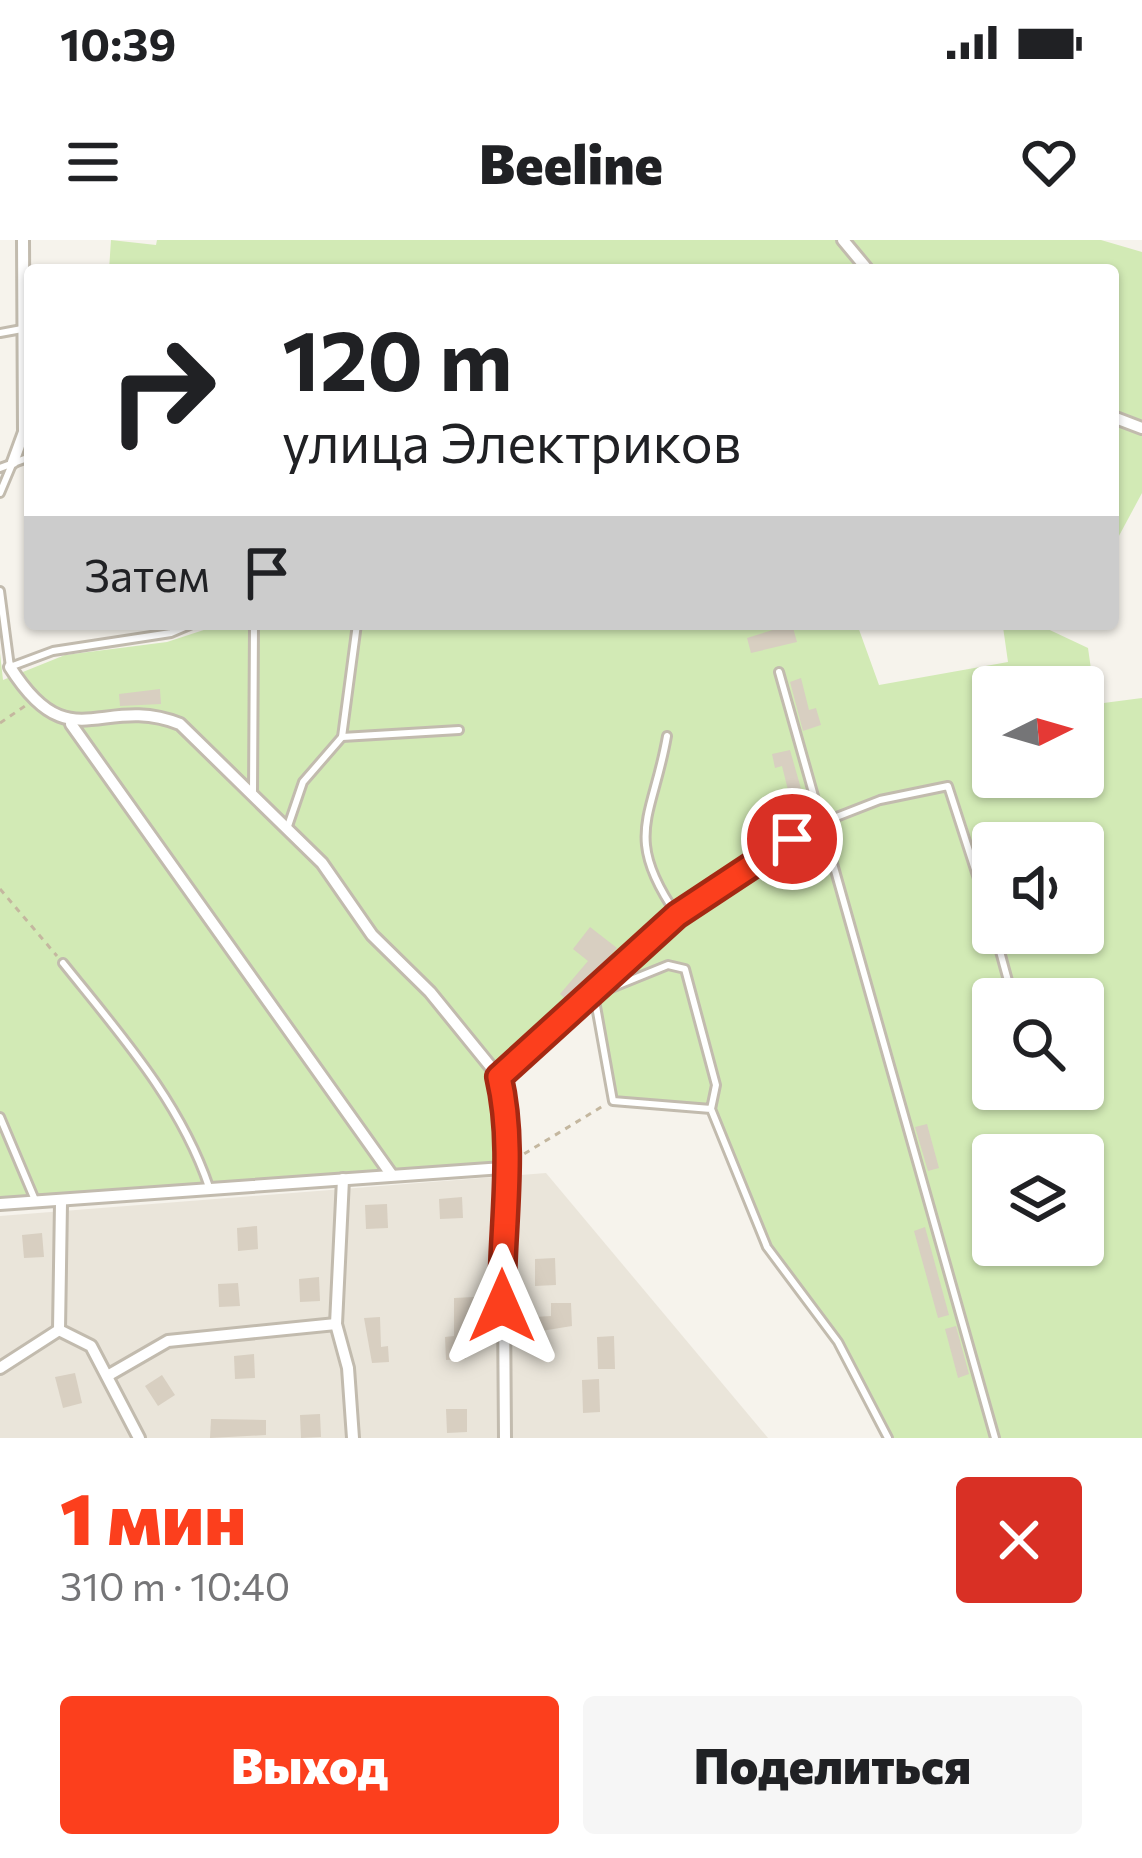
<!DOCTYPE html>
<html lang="ru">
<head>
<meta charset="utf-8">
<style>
  body { margin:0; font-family:Commissioner,sans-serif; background:#f6f6f6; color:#202124; height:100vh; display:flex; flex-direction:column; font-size:45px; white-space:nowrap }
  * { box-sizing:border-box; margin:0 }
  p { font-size:39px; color:#757577 }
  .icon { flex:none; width:66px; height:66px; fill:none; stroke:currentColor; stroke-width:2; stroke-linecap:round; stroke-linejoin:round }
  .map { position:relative; height:1198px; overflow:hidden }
  .details { display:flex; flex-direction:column; background:#fff; flex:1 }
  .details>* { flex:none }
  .banner { position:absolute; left:24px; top:24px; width:1095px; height:366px; border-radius:12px; box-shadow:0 3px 9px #0004; background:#fff; color:#202124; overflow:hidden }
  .needle { width:78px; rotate:85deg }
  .fabs { position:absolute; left:972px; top:426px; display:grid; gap:24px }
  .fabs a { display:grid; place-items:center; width:132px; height:132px; border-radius:12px; background:#fff; box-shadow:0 3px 9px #0004; font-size:60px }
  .pin { position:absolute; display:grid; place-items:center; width:102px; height:102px; color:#fff; margin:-51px; border:6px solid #fff; border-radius:50%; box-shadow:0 3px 12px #0007 }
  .me { position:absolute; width:132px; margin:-66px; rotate:0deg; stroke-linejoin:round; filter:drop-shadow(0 0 9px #0008) }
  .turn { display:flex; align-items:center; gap:42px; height:252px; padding:0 60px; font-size:54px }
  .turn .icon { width:156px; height:156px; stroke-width:2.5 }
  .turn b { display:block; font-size:84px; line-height:102px }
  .then { display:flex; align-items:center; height:114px; padding:0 60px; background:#0003; gap:24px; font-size:45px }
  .round { display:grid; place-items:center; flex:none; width:126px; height:126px; border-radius:12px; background:#f6f6f6 }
  .summary { display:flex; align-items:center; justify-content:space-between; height:204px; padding:0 60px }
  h1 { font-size:72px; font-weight:800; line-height:90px; color:#fc3f1d }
  .action { display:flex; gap:24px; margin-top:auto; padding:24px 60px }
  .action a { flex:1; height:138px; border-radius:12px; background:#fc3f1d; color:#fff; font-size:48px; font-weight:800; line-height:138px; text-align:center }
  .action a+a { background:#f6f6f6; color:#202124 }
  .status { display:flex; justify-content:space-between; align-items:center; height:84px; padding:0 60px; background:#fff; direction:ltr }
  .status svg { height:33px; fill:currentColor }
  header { display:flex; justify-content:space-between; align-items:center; height:156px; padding:0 60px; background:#fff; font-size:54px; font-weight:800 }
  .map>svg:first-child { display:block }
  .residential { fill:#eae5da }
  .green { fill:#d2eab5; fill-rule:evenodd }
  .building { fill:#d8cfc1 }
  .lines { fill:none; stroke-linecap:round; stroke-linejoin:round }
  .service-casing { stroke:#c2bbae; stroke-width:12 }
  .minor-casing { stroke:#c2bbae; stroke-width:16 }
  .path { stroke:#c4b79f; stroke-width:3; stroke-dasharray:6 6; stroke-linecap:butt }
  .service { stroke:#fff; stroke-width:6 }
  .minor { stroke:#fff; stroke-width:10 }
  .route-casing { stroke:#a42913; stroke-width:30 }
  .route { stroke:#fc3f1d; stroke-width:21 }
</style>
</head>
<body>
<div class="status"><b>10:39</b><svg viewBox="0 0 49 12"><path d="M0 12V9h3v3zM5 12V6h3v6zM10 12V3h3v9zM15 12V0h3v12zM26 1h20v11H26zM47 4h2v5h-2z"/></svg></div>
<header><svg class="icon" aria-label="menu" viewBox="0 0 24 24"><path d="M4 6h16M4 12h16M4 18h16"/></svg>Beeline<svg class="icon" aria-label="heart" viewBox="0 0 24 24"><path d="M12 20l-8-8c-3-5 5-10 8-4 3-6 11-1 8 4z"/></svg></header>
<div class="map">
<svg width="1142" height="1198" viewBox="0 0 1142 1198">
  <rect width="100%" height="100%" fill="#f6f3ec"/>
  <path class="residential" d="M546,933l222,265h-768v-222z"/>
  <g class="green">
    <path d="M111,0l45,5 1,-5h944l41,12v241l-29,54v-277h-1004z"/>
    <path d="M222,384h635l22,61 129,-23 -5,-35 34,-3 51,24 8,56 46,-6v740h-254l-50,-96 -71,-95 -56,-137 -30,-7 -68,-2 -19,-105 -95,81 10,44 -6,47 -503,36v-551l3,27 62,-25 102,-13zM993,447h90v90h-90zM993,603h90v90h-90zM993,759h90v90h-90zM993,915h90v90h-90z"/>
  </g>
  <g class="building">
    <path d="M792,384l5,18 -46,11 -4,-15z"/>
    <path d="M801,438l8,32 7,-2 5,17 -18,6 -13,-49z"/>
    <path d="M160,449l1,15 -41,2 -1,-12z"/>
    <path d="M790,510l14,49 -13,3 -9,-36 -7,2 -3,-14z"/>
    <path d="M590,687l27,21 -49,53 -8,-7 28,-33 -15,-12z"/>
    <path d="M927,884l12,44 -11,3 -13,-44z"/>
    <path d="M462,957l1,21 -23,1 -1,-20z"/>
    <path d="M387,964l1,24 -22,1 -1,-24z"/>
    <path d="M257,986l1,23 -20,2 -1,-23z"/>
    <path d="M925,987l24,88 -11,3 -24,-87z"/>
    <path d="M42,993l2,24 -20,1 -2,-23z"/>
    <path d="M555,1018l1,27 -21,1v-27z"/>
    <path d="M319,1037l1,24 -20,1 -1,-23z"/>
    <path d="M238,1043l2,23 -21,1 -1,-23z"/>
    <path d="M474,1057v24h-10l2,38 -20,1 -1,-23 9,-1v-38z"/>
    <path d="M551,1063h20l1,23 -43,7 -1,-7 -9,1v-9l32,-2z"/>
    <path d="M380,1077l1,30 7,-1 1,16 -17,1 -8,-45z"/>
    <path d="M956,1086l13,48 -11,4 -13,-49z"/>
    <path d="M614,1096l1,33h-17l-1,-32z"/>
    <path d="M254,1114l1,24 -20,1 -1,-23z"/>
    <path d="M75,1133l7,30 -19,5 -8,-31z"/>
    <path d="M162,1135l13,20 -17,11 -13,-20z"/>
    <path d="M599,1139l1,33 -17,1 -1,-33z"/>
    <path d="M446,1169h21v23l-20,1z"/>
    <path d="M320,1174l1,23 -20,1 -1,-23z"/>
    <path d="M211,1179l55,1v15l-56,3z"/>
  </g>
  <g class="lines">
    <g class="service-casing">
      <g id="service">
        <path d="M0,93l22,-4"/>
        <path d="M0,228l30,-11"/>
        <path d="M0,253l13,-31"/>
        <path d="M0,351l10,76 43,-16 118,-18 21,-9"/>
        <path d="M779,432l216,766"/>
        <path d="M667,496c-14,81 -45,100 10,179"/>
        <path d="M342,497l117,-7"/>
        <path d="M253,554l1,-170"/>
        <path d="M821,583l59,-23 68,-14 45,139"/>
        <path d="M287,589l16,-47 39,-45 15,-113"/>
        <path d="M995,693l18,66"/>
        <path d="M63,723c56,70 117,138 146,224"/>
        <path d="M711,869l5,-24 -31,-116 -17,-4 -74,30 19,106 98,8 56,138 71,95 50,96"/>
        <path d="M0,877l35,83"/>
      </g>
    </g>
    <g class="minor-casing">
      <g id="minor">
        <path d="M843,0l25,30"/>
        <path d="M1113,177l29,11"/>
        <path d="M13,222l11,-30 -1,-192"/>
        <path d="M10,427c60,95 91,26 170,57l142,139 50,72 58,57 69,85 10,44 -6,47 2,270"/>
        <path d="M71,484l320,450"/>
        <path d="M499,837l178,-162 58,-42 86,-50"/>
        <path d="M343,939l-7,145 12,44 5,70"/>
        <path d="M61,963l-2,127 32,16 48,92"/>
        <path d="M0,964l503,-36"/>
        <path d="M0,1128l59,-38"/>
        <path d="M109,1135l59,-34 168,-17"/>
      </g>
    </g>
    <g class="path">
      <path d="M0,483l25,-17"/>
      <path d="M0,649l57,67"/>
      <path d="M514,920l89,-54"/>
    </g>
    <use href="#service" class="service"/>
    <use href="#minor" class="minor"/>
  </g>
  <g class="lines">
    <g class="route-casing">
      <path id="route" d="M502,1066c-1,-75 14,-157 -3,-229l178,-162 115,-76"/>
    </g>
    <use href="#route" class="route"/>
  </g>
</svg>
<div class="fabs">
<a><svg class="needle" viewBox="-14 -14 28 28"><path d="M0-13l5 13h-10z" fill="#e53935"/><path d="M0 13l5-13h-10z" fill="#757577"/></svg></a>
<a><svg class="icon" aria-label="sound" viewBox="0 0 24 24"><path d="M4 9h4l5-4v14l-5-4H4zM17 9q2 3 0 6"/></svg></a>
<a><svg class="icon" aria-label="search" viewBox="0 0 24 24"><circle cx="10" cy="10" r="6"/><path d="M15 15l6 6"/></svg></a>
<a><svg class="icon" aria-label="layers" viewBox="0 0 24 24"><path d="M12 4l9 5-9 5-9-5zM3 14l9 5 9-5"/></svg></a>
</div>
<div class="pin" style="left:792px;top:599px;background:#d93025"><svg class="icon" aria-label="arrive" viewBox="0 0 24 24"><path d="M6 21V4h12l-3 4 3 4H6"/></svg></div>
<svg class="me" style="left:502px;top:1066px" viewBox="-20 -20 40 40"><path d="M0-17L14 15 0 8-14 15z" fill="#fc3f1d" stroke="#fff" stroke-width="4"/></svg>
<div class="banner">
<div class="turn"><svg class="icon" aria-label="right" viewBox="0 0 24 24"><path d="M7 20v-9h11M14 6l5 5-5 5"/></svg><div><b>120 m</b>улица Электриков</div></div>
<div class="then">Затем<svg class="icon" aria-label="arrive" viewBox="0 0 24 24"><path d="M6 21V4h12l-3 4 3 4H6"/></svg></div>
</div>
</div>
<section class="details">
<div class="summary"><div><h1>1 мин</h1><p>310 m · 10:40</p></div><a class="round" style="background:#d93025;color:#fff"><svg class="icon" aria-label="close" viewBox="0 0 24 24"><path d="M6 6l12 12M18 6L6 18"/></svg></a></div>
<div class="action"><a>Выход</a><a>Поделиться</a></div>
</section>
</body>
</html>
